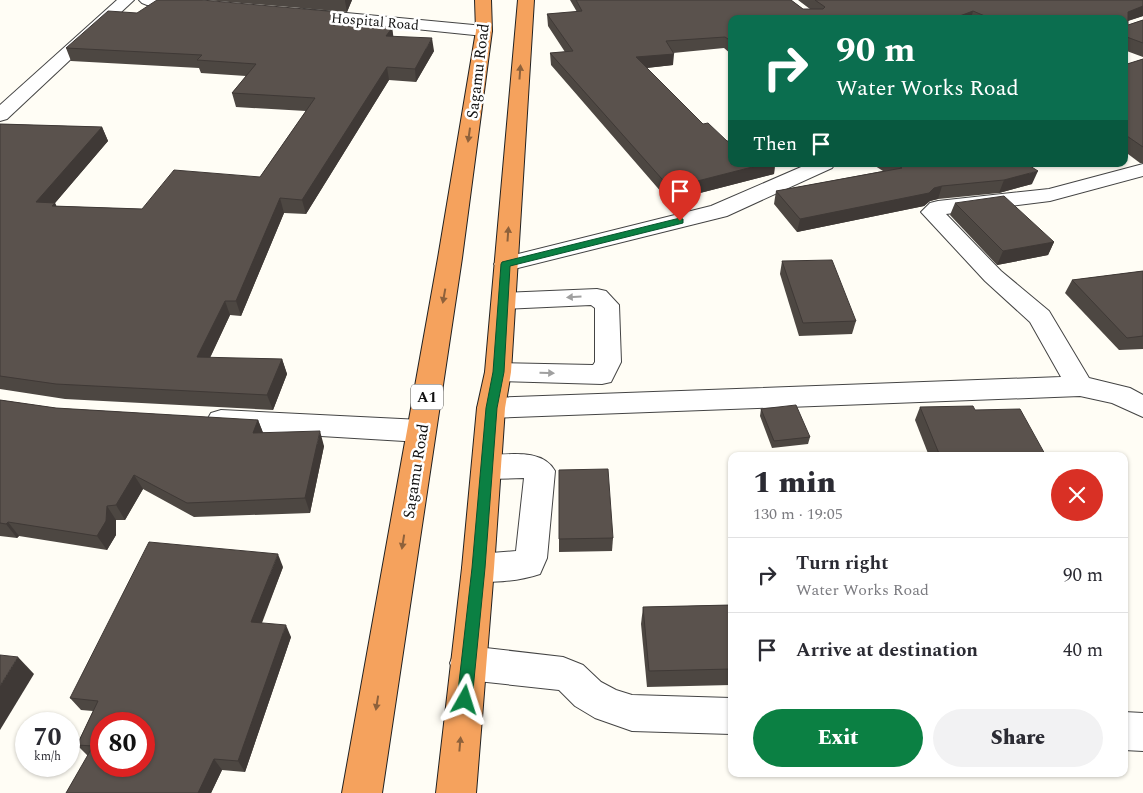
<!DOCTYPE html>
<html lang="en">
<head>
<meta charset="utf-8">
<style>
  body { margin:0; font-family:Spectral,serif; background:#f2f2f3; color:#2b2b33; height:100vh; display:flex; flex-direction:column; font-size:19px; white-space:nowrap }
  * { box-sizing:border-box; margin:0 }
  p { font-size:16px; color:#7c7c81 }
  .icon { flex:none; width:28px; height:28px; fill:none; stroke:currentColor; stroke-width:2; stroke-linecap:round; stroke-linejoin:round }
  .map { position:relative; flex:1; overflow:hidden }
  .sheet { position:absolute; left:728px; top:452px; width:400px; height:325px; display:flex; flex-direction:column; background:#fff; border-radius:10px; box-shadow:0 1px 4px #0004 }
  .sheet>* { flex:none }
  .banner { position:absolute; left:728px; top:15px; width:400px; height:152px; border-radius:10px; box-shadow:0 1px 4px #0004; background:#0b6e4f; color:#fff; overflow:hidden }
  .speed { position:absolute; left:15px; top:712px; display:flex; gap:10px; font-size:25px; font-weight:700; text-align:center }
  .speed>* { display:grid; place-content:center; width:65px; height:65px; border-radius:50%; background:#fff; box-shadow:0 1px 4px #0004; line-height:1 }
  .speed small { font-size:12px; font-weight:400 }
  .speed .limit { border:8px solid #d22; background:#fff; color:#111 }
  .pin { position:absolute; display:grid; place-items:center; width:42px; height:42px; color:#fff; margin:-51px -21px; border-radius:50% 50% 50% 0; rotate:-45deg; box-shadow:0 0 5px #0007 }
  .pin .icon { rotate:45deg }
  .me { position:absolute; width:55px; margin:-28px; rotate:6deg; stroke-linejoin:round; filter:drop-shadow(0 0 4px #0008) }
  .turn { display:flex; align-items:center; gap:18px; height:105px; padding:0 25px; font-size:22px }
  .turn .icon { width:65px; height:65px; stroke-width:2.5 }
  .turn b { display:block; font-size:35px; line-height:42px }
  .then { display:flex; align-items:center; height:48px; padding:0 25px; background:#0003; gap:10px; font-size:19px }
  .round { display:grid; place-items:center; flex:none; width:52px; height:52px; border-radius:26px; background:#f2f2f3 }
  .overview { display:flex; align-items:center; justify-content:space-between; height:85px; padding:0 25px }
  h1 { font-size:30px; font-weight:800; line-height:38px }
  .button { display:flex; gap:10px; margin-top:auto; padding:10px 25px }
  .button a { flex:1; height:58px; border-radius:30px; background:#0b8043; color:#fff; font-size:20px; font-weight:800; line-height:58px; text-align:center }
  .button a+a { background:#f2f2f3; color:#2b2b33 }
  ul { padding:0; list-style:none }
  li { display:flex; align-items:center; gap:15px; height:75px; padding:0 25px; border-top:1px solid #e1e1e2 }
  li div { flex:1 }
  li b { display:block; font-size:19px }
  li em { font-style:normal }
  .map>svg:first-child { display:block }
  .lines { fill:none; stroke-linecap:round; stroke-linejoin:round }
  .minor-casing { stroke:#444; stroke-width:2 }
  .highway-casing { stroke:#222; stroke-width:2 }
  .minor { fill:#fff; fill-rule:evenodd }
  .highway { fill:#f5a25d; fill-rule:evenodd }
  .wall { fill:#4d4742 }
  .shaded-wall { fill:#3f3936 }
  .building { fill:#5a524d; stroke:#3f3936; fill-rule:evenodd }
  .oneway { fill:#8e613b }
  .oneway2 { fill:#a0a0a0 }
  .route { fill:#0b8043; stroke:#07532c }
  .labels { text-anchor:middle; stroke-width:5; stroke-linejoin:round; paint-order:stroke }
  .far-street-label { font-size:14px; fill:#111; stroke:#fff }
  .shield { fill:#fff; stroke:#585858; stroke-width:1 }
  .shield-label { font-size:15px; font-weight:bold; fill:#111 }
  .street-label { font-size:16px; fill:#111; stroke:#fff }
</style>
</head>
<body>
<div class="map">
<svg width="1143" height="793" viewBox="0 0 1143 793">
  <rect width="100%" height="100%" fill="#fffdf5"/>
  <g class="lines">
    <g class="minor-casing">
      <g id="minor">
        <path d="M117,0h17l-127,119 -7,2v-16z"/>
        <path d="M139,0h58l5,4 -3,3 -5,2 -47,-4 -5,-2z"/>
        <path d="M304,9l180,17 6,2 2,3 -2,3 -6,2 -186,-19 -2,-3 2,-3z"/>
        <path d="M808,164h27l-3,4 -105,48 -221,55 -8,-2 -4,-5 4,-5 213,-53z"/>
        <path d="M1143,164v12l-93,25 -104,13 55,57 48,40 40,67 41,10 13,7v22l-31,-14 -32,-7 -589,22 -10,-3 -4,-7 4,-7 10,-3 570,-21 -31,-55 -45,-41 -64,-69 9,-9 8,-2 111,-12z"/>
        <path d="M597,289l9,2 13,14 2,57 -10,20 -9,2 -104,-3 -9,-2 -4,-7 4,-7 9,-2 95,2 2,-3v-54l-4,-3 -87,4 -9,-2 -3,-6 3,-6 9,-2z"/>
        <path d="M221,410l200,10 10,3 4,8 -4,8 -10,3 -200,-12 -10,-3 -4,-7 4,-7z"/>
        <path d="M487,455c22,0 55,-7 68,16l-8,87 -7,16c-21,7 -53,11 -74,4l-4,-10 4,-10 12,-4 38,-3 8,-73 -37,1 -10,-4 -5,-8 5,-8z"/>
        <path d="M468,646l95,11 20,8 18,17 15,8 16,5 99,3v36l-99,-3 -37,-13 -20,-12 -16,-16 -91,-10 -13,-5 -5,-12 5,-12z"/>
        <path d="M1124,712l19,1v38l-19,-1z"/>
      </g>
    </g>
    <g class="highway-casing">
      <g id="highway">
        <path d="M475,0h16l1,31 -30,227 -80,535h-40l96,-535 38,-227z"/>
        <path d="M518,0h16l-23,372 -6,36 -11,160 -18,225h-40l26,-225 15,-160 8,-36z"/>
      </g>
    </g>
    <use href="#minor" class="minor"/>
    <use href="#highway" class="highway"/>
  </g>
  <g class="wall">
    <path d="M206,0h146l-5,12z"/>
    <path d="M570,0h221l12,9h7l-12,-9h345v16l-15,5v4l15,-5v37l-19,-7v-31h-393v35l-7,-6 -51,5v12l-26,3 84,96h44l-1,10 -105,27 -118,-136 -1,-12 15,-1 -17,-26 -1,-12 30,-2z"/>
    <path d="M341,25l51,3 1,9 41,14 -18,31 -27,-2 -83,134 -22,-1 -43,103 -11,-1 -20,43 72,1 5,15 -14,36 -208,-11 -65,-10v-265l102,3 6,14 -53,62 1,3 86,3 118,-32 46,-66 -70,-4 -4,-14 14,-17 -45,-3 -2,-5 -128,-7 -5,-13z"/>
    <path d="M1143,59v104h-3l-16,-12v-86z"/>
    <path d="M872,164h155l5,20 -33,9 -61,6 -8,2 -6,5 -127,26 -23,-28 2,-13 107,-20z"/>
    <path d="M955,203l99,39 -6,13 -51,10 -47,-50z"/>
    <path d="M782,261l74,60 -4,13 -53,2 -19,-62z"/>
    <path d="M1143,271v78l-24,1 -54,-57 7,-13z"/>
    <path d="M0,400l56,8 202,12 5,13 61,13 -14,67 -116,4 -51,-28 -18,31h-9v15l-9,15 -88,-14 -2,2 -17,-2z"/>
    <path d="M920,407l55,3 71,46h-117l-14,-36z"/>
    <path d="M761,409l49,28 -2,7 -36,4 -12,-32z"/>
    <path d="M559,470l54,68 -1,13 -53,1z"/>
    <path d="M283,567l-21,56 29,14 -46,135 -23,-2 -11,23h-145l22,-37 -11,-11 16,-34 -12,-1 -11,-12z"/>
    <path d="M731,605v80l-84,2 -6,-63 2,-17z"/>
  </g>
  <g class="shaded-wall">
    <path d="M345,0h7l-5,12 -2,-11z"/>
    <path d="M1143,6v10l-19,6 4,-10z"/>
    <path d="M973,11l-2,8h-14v-2z"/>
    <path d="M339,12l2,13h-8z"/>
    <path d="M955,16l-1,3h-12z"/>
    <path d="M392,28l2,12 -8,-4z"/>
    <path d="M432,38l2,13 -18,31 -1,-13z"/>
    <path d="M674,54l-1,11 -37,4v-12z"/>
    <path d="M387,67l2,13 -83,134 -4,-14z"/>
    <path d="M102,127l6,14 -53,62 7,14 -26,-15z"/>
    <path d="M764,164h11l-1,10 -105,27 1,-13z"/>
    <path d="M1038,171l-6,13 -33,9 5,-13z"/>
    <path d="M942,186l-4,13 -8,2 -6,5 -127,26 3,-13z"/>
    <path d="M280,198l4,15 -43,103 -5,-15z"/>
    <path d="M1054,242l-6,13 -51,10 6,-14z"/>
    <path d="M225,301l5,14 -27,57 -6,-15z"/>
    <path d="M282,359l5,15 -14,36 -6,-15z"/>
    <path d="M258,420l6,15 -11,-2z"/>
    <path d="M320,431l4,15 -14,67 -5,-15z"/>
    <path d="M134,475l9,14 -18,31 -9,-15z"/>
    <path d="M107,506l9,14v15l-9,15 -10,-14z"/>
    <path d="M8,522l11,14 -2,2 -11,-14z"/>
    <path d="M278,554l5,13 -26,67 -6,-12z"/>
    <path d="M286,625l5,12 -46,135 -7,-11z"/>
    <path d="M18,657l16,17 -34,56v-44z"/>
    <path d="M214,759l8,11 -11,23h-13z"/>
  </g>
  <g class="building">
    <path d="M157,0h45l137,12 -6,13 59,3 -6,8 46,2 -17,31 -28,-2 -85,133 -22,-2 -44,103h-11l-28,56 85,2 -15,36 -211,-11 -56,-8v-252l102,3 -66,75 19,1 -3,3 90,3 32,-39 86,7 55,-79 -83,-5 24,-29 -59,-4 5,-5 -136,-7 42,-37 29,2z"/>
    <path d="M576,0h215l12,9h20l2,-2 -10,-7h328v6l-15,6v13l15,-5v23l-19,-7v-17h-50l-5,-2 -4,2h-73l-19,-8 -16,6 -2,-1 -13,3h-211v22l-6,-4 -59,4 8,13 -38,3 67,67 5,-1 19,18h4v23h33l-94,24 -120,-135 23,-2 -26,-37 35,-3z"/>
    <path d="M1143,59v88l-19,-13v-69z"/>
    <path d="M895,164h132l11,7 -34,9 -62,6 -8,2 -5,5 -129,26 -24,-28 126,-23z"/>
    <path d="M1004,196l50,46 -51,9 -48,-48z"/>
    <path d="M832,260l24,61 -53,2 -21,-62z"/>
    <path d="M1143,271v65l-16,2 -55,-58z"/>
    <path d="M0,400l56,8 202,12 -5,13 67,-2 -15,67 -118,5 -53,-28 -18,30 -9,1 -1,15 -9,15 -89,-14 -2,2 -6,-1z"/>
    <path d="M796,405l14,32 -36,4 -13,-32z"/>
    <path d="M973,406l2,4 45,-1 26,47h-106l-20,-49z"/>
    <path d="M608,469l5,69 -54,1v-69z"/>
    <path d="M149,542l129,12 -27,68 35,3 -48,136 -24,-2 -16,34h-132l27,-47 -16,-1 21,-44 -28,-3zM101,724h43v42h-43z"/>
    <path d="M731,605v64l-82,2 -6,-64z"/>
    <path d="M0,655l18,2 -18,29z"/>
  </g>
  <defs><path id="oneway-solid" d="M-6-.8H1V-3.2L6.5 0L1 3.2V.8H-6Z" transform="scale(1.25)"/></defs>
  <g class="oneway">
    <use href="#oneway-solid" transform="translate(520 72) rotate(-86)"/>
    <use href="#oneway-solid" transform="translate(469 135) rotate(98)"/>
    <use href="#oneway-solid" transform="translate(508 234) rotate(-86)"/>
    <use href="#oneway-solid" transform="translate(444 296) rotate(100)"/>
    <use href="#oneway-solid" transform="translate(403 542) rotate(99)"/>
    <use href="#oneway-solid" transform="translate(377 703) rotate(99)"/>
    <use href="#oneway-solid" transform="translate(460 744) rotate(-85)"/>
  </g>
  <g class="oneway2">
    <use href="#oneway-solid" transform="translate(574 297) rotate(177)"/>
    <use href="#oneway-solid" transform="translate(547 373) rotate(2)"/>
  </g>
  <path class="route" d="M680,218l3,1v4l-173,43 -6,106 -7,36 -12,160 -13,132 -2,6 -5,2 -6,-2 -2,-6 15,-132 14,-160 7,-36 8,-108 1,-2z"/>
  <g class="labels">
    <g class="far-street-label">
      <text transform="translate(375 21) rotate(5)" y="5">Hospital Road</text>
    </g>
    <rect class="shield" x="411" y="384.5" width="32" height="25" rx="4"/>
    <g class="shield-label">
      <text x="427" y="402">A1</text>
    </g>
    <g class="street-label">
      <text transform="translate(477 71) rotate(-83)" y="6">Sagamu Road</text>
      <text transform="translate(415 471) rotate(-81)" y="6">Sagamu Road</text>
    </g>
  </g>
</svg>
<div class="speed"><div>70<small>km/h</small></div><div class="limit">80</div></div>
<div class="pin" style="left:680px;top:221px;background:#d93025"><svg class="icon" aria-label="arrive" viewBox="0 0 24 24"><path d="M6 21V4h12l-3 4 3 4H6"/></svg></div>
<svg class="me" style="left:465px;top:700px" viewBox="-20 -20 40 40"><path d="M0-17L14 15 0 8-14 15z" fill="#0b8043" stroke="#fff" stroke-width="4"/></svg>
<div class="banner">
<div class="turn"><svg class="icon" aria-label="right" viewBox="0 0 24 24"><path d="M7 20v-9h11M14 6l5 5-5 5"/></svg><div><b>90 m</b>Water Works Road</div></div>
<div class="then">Then<svg class="icon" aria-label="arrive" viewBox="0 0 24 24"><path d="M6 21V4h12l-3 4 3 4H6"/></svg></div>
</div>
<section class="sheet">
<div class="overview"><div><h1>1 min</h1><p>130 m · 19:05</p></div><a class="round" style="background:#d93025;color:#fff"><svg class="icon" aria-label="close" viewBox="0 0 24 24"><path d="M6 6l12 12M18 6L6 18"/></svg></a></div>
<ul>
<li><svg class="icon" aria-label="right" viewBox="0 0 24 24"><path d="M7 20v-9h11M14 6l5 5-5 5"/></svg><div><b>Turn right</b><p>Water Works Road</p></div><em>90 m</em></li>
<li><svg class="icon" aria-label="arrive" viewBox="0 0 24 24"><path d="M6 21V4h12l-3 4 3 4H6"/></svg><div><b>Arrive at destination</b></div><em>40 m</em></li>
</ul>
<div class="button"><a>Exit</a><a>Share</a></div>
</section>
</div>
</body>
</html>
